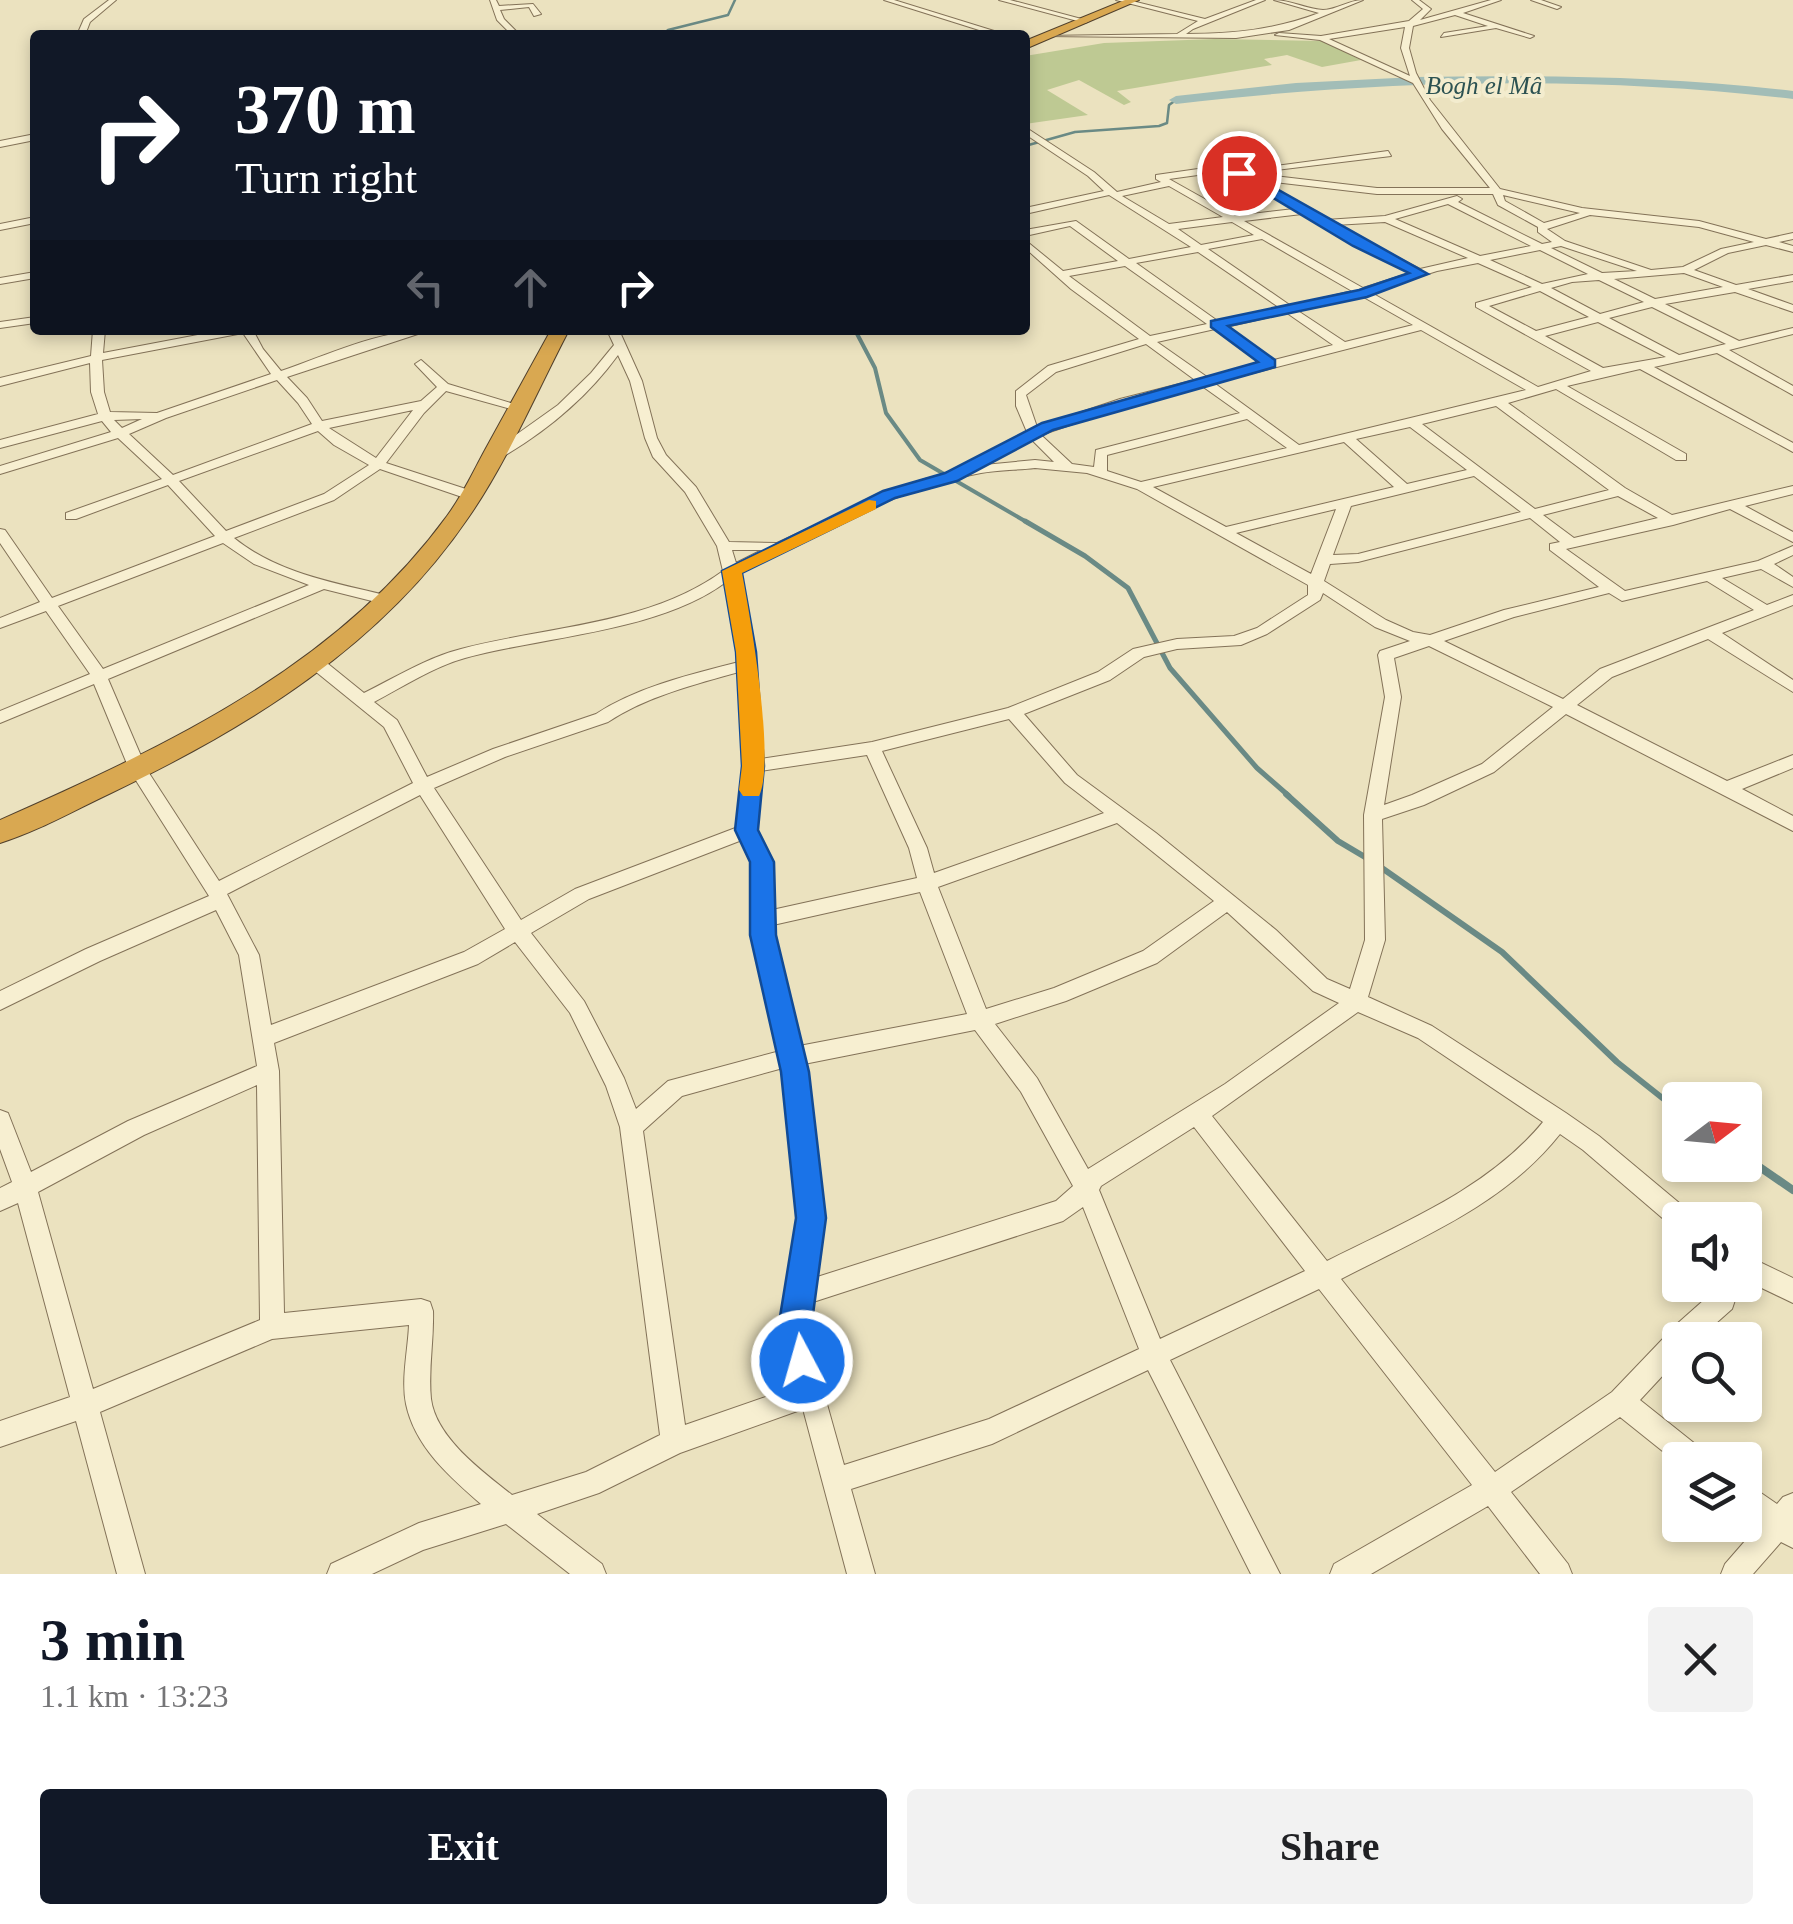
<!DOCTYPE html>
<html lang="en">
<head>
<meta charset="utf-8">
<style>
  body { margin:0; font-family:Georgia,serif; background:#f2f2f2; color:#202124; height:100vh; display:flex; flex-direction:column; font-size:38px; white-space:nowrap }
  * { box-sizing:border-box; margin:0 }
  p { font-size:32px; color:#757577 }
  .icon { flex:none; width:55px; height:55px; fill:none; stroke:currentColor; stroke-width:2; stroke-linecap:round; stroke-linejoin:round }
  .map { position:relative; height:1574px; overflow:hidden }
  .details { display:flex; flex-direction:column; background:#fff; flex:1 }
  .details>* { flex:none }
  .banner { position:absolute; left:30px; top:30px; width:1000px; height:305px; border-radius:10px; box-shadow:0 5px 15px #0003; background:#111827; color:#fff; overflow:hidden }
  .needle { width:65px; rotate:74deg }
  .tools { position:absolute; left:1662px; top:1082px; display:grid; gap:20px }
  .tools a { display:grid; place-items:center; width:100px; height:100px; border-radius:10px; background:#fff; box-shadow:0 5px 15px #0003; font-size:50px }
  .pin { position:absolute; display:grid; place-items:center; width:85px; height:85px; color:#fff; margin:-42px; border:5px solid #fff; border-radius:50%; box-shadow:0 2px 10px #0007 }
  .me { position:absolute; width:110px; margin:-55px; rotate:354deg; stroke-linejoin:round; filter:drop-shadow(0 0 8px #0008) }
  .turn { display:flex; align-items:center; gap:35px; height:210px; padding:0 40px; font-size:45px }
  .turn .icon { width:130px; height:130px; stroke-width:2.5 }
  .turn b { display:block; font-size:70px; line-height:85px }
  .lanes { display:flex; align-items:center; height:95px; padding:0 40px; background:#0003; justify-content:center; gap:50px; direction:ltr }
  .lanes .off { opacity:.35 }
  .round { display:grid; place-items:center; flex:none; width:105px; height:105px; border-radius:10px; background:#f2f2f2 }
  .head { display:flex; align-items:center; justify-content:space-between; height:170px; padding:0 40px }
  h1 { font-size:60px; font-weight:800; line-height:75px; color:#111827 }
  .primary-button { display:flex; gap:20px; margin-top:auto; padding:20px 40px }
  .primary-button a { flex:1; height:115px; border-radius:10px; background:#111827; color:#fff; font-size:40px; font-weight:800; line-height:115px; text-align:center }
  .primary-button a+a { background:#f2f2f2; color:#202124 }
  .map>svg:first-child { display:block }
  .green { fill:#bec993 }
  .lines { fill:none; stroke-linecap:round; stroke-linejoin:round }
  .stream-far4 { stroke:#6a8a85; stroke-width:2.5 }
  .stream-far3 { stroke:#6a8a85; stroke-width:4 }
  .stream-far2 { stroke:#6a8a85; stroke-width:5 }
  .stream-far1 { stroke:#6a8a85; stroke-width:6 }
  .stream { stroke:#6a8a85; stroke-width:8 }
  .river { fill:#a2bdb7; fill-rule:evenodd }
  .minor-casing { stroke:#837258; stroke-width:2 }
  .highway-casing { stroke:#51402c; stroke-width:2 }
  .minor { fill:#f7efd1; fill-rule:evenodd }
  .highway { fill:#d9a851; fill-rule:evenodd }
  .route { fill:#1a73e8; stroke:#114b97; stroke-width:2.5 }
  .slow { fill:#f59e0b }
  .labels { text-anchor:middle; stroke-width:8; stroke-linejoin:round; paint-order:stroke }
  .far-water-label { font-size:25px; font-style:italic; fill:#2c5252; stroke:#f3ecce }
</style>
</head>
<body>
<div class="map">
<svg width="1793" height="1574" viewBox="0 0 1793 1574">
  <rect width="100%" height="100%" fill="#ebe2bf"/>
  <path class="green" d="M1215,39l107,2 39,19 -39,7 -35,-12 -23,4 8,6 -155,26 14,11 -7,3 -45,-25 -32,10 41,25 -63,9v-68l79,-13z"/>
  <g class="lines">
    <g class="stream-far4">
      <path d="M663,35l5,-5 60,-15 7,-15"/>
      <path d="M1025,146l50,-14 84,-6 8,-3 2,-18 7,-5"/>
    </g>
    <path class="stream-far3" d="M855,330l20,38 11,45 34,47 110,64"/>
    <path class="stream-far2" d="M1025,521l60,35 43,32 42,80 87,100 32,28"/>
    <g class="stream-far1">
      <path d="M1286,794l52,47 32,19"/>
      <path d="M1379,866l123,86 115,110 63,50"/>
    </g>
    <path class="stream" d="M1745,1157l48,33"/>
    <path class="river" d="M1416,77c125,-2 253,-1 377,14v8c-204,-24 -414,-19 -617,5l-7,-4 7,-4 120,-13z"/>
    <g class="minor-casing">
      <g id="minor">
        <path d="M109,0h7l-26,22 -5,13h-8l7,-16z"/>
        <path d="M490,0h6l3,6 34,-2 8,10 -7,2 -5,-9 -29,3 4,9 16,16h-8l-15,-15z"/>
        <path d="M884,0h10l113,35h-12z"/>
        <path d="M999,0h11l79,21 -4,2z"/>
        <path d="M1116,0h12l77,19 51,-19h9l-72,29 -7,5c47,0 88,-4 133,-21l-45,-13c17,0 32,9 49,10 13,0 26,-10 40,-10l-74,30 -53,8 -192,-2 133,-2 21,-13z"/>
        <path d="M1412,0h7l12,9 -11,11 71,-20h10l-38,13 71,23 -4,2 -34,-10 -55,9 3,-4 44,-7 -33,-11 -42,11 -4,22 7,25 14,27 70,89 82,19 117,13 67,18 27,-6v6l-14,3 14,4v6l-27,-7 -38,8 -34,17 42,15 57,-10v6l-45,8 45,16v7l-58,-20 -70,12 74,37 54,-13v6l-64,16 64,36v9l-76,-42 -63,14 139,76v9l-153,-83 -73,17 119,68v6h-10l-120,-71 -48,14 117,85 47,27 121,-29v8l-48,12 48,26v10l-63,-33 -57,16 -107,24 59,42 133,-30 35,-15v9l-19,9 19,13v10l-32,-18 -39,9 45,27 26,-10v10l-71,28 71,47v12l-85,-53 -96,38 -35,28 150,76 66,-26v13l-51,21 51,27v15l-227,-117 -72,58 -70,33 -42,14 3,121 -17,57 64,29 134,87 33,23 91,76 4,8h-14v10l-6,-2 -91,-78 -23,-16c-55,70 -142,105 -219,145l154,193 117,-80 66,-69 35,-31 3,-7h24l-8,24 -35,31h-17v17l-40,43 64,51 4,9h-28v5l-60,-48 -109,75 57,72 4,10h-32l-52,-68 -117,68h-41l4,-10 138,-79 -153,-196 -149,71 110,214h-29l-103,-204 -156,74 -141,45 24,85h-28l-44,-165 -123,44 -81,40 -62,21 65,50 4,10h-36l-64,-50 -83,26 -51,24h-45l4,-10 88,-41 62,-19c-31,-27 -66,-57 -75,-100 -5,-25 2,-54 3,-79l-137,14 -172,73 45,162h-28l-41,-153 -76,26v-26l70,-24 -52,-194 -18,8v-23l12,-6 -12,-33v-39l8,3 23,59 97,-51 129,-55 -18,-111 -23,-45 -116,51 -100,49v-19l86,-42 123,-53 -79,-125 -36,-87 -94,39v-12l90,-37 -44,-63 -46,17v-10l40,-16 -40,-59v-14l5,1 47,68 163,-62 -47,-51 -92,34h-10v-6l96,-34 -44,-41 -118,36v-8l111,-34 -9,-11 -102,27v-8l98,-26 -7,-22 -1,-29 -90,23v-8l91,-22 2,-26h12l-2,23 121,-23h29l10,19 18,22c47,-16 98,-41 149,-41l-143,47 20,21 15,23 99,-20 16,-14 -22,-23 6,-4 27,24 76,23 -6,4 -72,-20 -22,22 -38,50 89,29v6h-10l-85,-29 -46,31 -100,38c46,37 104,45 159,59l2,3 -2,3 -5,2 -64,-16 -216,90 39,91 72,111 194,-98 -29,-56 -74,-60 -2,-4 2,-4h12l42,34c32,-16 62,-35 97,-44 87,-23 188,-24 262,-78l-6,-25 -32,-54 -32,-35 -8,-19 -15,-57 -12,-26c-31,43 -75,79 -121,105h-10l-2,-3 73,-52 33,-32 23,-28 -7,-15h12l23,51 15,57 9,17 30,32 33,55 48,1 97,-45 51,-19 52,-12 -6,-4 2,-3 54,-28 -11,-26v-15l32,-25 91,-27 -68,-50 -46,-41v-8l38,31 55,-10 -48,-35 -45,10v-6l51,-9 53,38 62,-12 -82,-52 -84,19v-6l79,-17 -16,-15 -63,-42v-7l69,45 23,20 44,-10 -5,-3v-4l49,-7 172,20h113l-48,-59 -29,-46 -93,-43 -45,-5 4,-2 42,3 88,-15 14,-12zM1405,27l-4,21 9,28 -81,-37zM1205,174l39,4 50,31 -59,7 -66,-37zM1258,180l119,14h116l5,11 40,22v5l14,10 -10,2 -84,-42 4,-3 -5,-3 -72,20 -59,4zM1169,186l54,31 -54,7 -47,-28zM1503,195l77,18 -36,10 -39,-22zM1448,204l83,42 -51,10 -85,-37zM1302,214l52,31 56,28 -47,15 -119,-67zM1590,215l109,12 55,15 -33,7 -38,18 -32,3 -86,-29 -18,-12zM1232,222l22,13 -53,10 -23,-16zM1385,222l83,36 -48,11 -85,-44zM1262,239l90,52 -61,15 -83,-57zM1561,246l76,25 -35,2 -51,-25zM1540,250l48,24 -46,10 -52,-24zM1198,252l82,56 -61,14 -83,-59zM1478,263l54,24 -56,16v4l115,64 -53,16 -168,-95 67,-21zM1125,266l82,58 -57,12 -81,-60zM1684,273l39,14 -68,12 -41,-20zM1599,280l45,22 -44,12 -49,-26 21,-6zM1540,291l49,26 -53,14 -47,-25zM1360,295l53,30 -68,17 -47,-31zM1652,307l74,37 -47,11 -70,-37zM1287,313l46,32 -59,15 -48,-33zM1598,322l68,35 -63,11 -58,-32zM1215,329l48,34 -56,14 -50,-35zM1421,330l105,60 -227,55 -85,-62zM243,333l28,41 -114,39 -47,-1 -6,-20 -2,-32zM1146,344l49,36 -75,19 -83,28 -11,-32 30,-23zM277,380l21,23 14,21 -139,51 -44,-41 37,-16zM1202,386l38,27 -144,37 -2,17 -22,-3 -31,-29 87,-30zM1496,406l113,84 -74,19 -113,-85zM413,410l-37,48 -47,-30zM142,419l-20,9 -8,-8zM1247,419l40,29 -146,34 -34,-11v-16zM1410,427l57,43 -60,14 -51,-45zM318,431l16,14 35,20 -45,29 -98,37 -47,-50zM1032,440l22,22 -19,-2 -51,5zM1344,442l50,45 -168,40 -73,-40zM1035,468l52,5 50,16 171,96v10l-51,33 -23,8 -57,3 -44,10 -35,23 -90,36 -136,34 -111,17 -7,-106 -16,-80c78,-39 157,-84 243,-100 18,-3 37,-3 54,-5zM1474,476l47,36 -163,42 -25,1 18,-49zM1618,496l40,22 -84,20 -31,-23zM1336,509l-25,65 -75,-41zM1530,518l30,24 -10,2v6l49,37 -95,23 -74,25 -17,-3 -27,-12 -62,-39 6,-17 28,-2zM223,543l31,21 55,21 -206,84 -45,-63zM732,550h30l-26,13zM1707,581l47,29 -154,59 -37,30 -119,-58 70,-24 95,-24 13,8zM726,582l13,80c-47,12 -102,25 -143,52l-103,35 -66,28 -30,-57 -23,-18c30,-16 59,-35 91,-44 80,-22 194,-26 261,-76zM1323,593l52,34 35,14 -30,10 -2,4 7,42 -21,118 1,125 -15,49 -23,-10 -51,-49 -120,-97 -79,-58 -53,-61 86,-34 34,-23 33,-8 64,-4 26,-11 53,-34zM1429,646l124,61 -71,57 -70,31 -28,10 17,-108 -7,-39zM739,672l5,94 -6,61 -163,62 -54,31 -87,-132 71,-31 103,-35c37,-25 88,-38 131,-50zM1009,719l56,64 39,30 -170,60 -7,-25 -45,-97zM867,755l42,93 8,30 -145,32 -1,-48 -15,-31 5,-60zM420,795l85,134 -41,23 -193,73 -12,-70 -32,-61zM1117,823l97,78 -71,50 -89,37 -68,21 -48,-122zM742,840l11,22v73l27,116 -112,30 -32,28 -12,-31 -40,-77 -53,-68 58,-34zM920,892l47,122 -168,32 -26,-121zM1227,912l86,79 26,12 -114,81 -137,85 -51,-91 -42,-54 71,-23 91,-38zM515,942l55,71 36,73 14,41 40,308 -74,37 -74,23c-29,-23 -76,-57 -81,-96 -3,-29 3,-59 2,-88l-3,-9 -9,-3 -137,14 -5,-242 -5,-28 204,-79zM1358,1012l60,26 125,84c-55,67 -141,101 -216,139l-115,-145zM975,1030l46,62 52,94 -17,15 -242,77 9,-60 -19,-154zM783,1068l16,150 -17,111 15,57 -112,39 -42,-294 39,-35zM257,1085l3,235 -167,69 -55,-197 106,-57zM1194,1127l111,144 -145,68 -61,-149 2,-4zM1083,1207l56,142 -150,70 -145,46 -38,-136 4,-26 253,-82z"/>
        <path d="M1531,0h10l20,7 -4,2z"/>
        <path d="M35,134v6l-35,7v-6z"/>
        <path d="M1388,151l3,5 -132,16 -5,-3z"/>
        <path d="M35,217v6l-35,7v-6z"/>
        <path d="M35,272v6l-35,6v-6z"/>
        <path d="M35,317v6l-35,5v-6z"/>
        <path d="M534,330h30l1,1c-7,6 -24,4 -31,-1z"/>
        <path d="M1745,1255l48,23v25l-48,-23z"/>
        <path d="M1745,1482l32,22 6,-7 10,-4v55l-12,-6 -28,32h-32l4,-10 34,-39 -14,-12z"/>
      </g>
    </g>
    <g class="highway-casing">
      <g id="highway">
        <path d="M1125,0h14l-114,49v-8z"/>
        <path d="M551,330h18c-32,61 -62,132 -101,188 -87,128 -219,209 -357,275 -36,17 -73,38 -111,50v-23c167,-74 337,-153 447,-304 15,-20 26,-44 38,-66 22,-40 44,-80 66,-120z"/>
      </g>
    </g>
    <use href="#minor" class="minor"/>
    <use href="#highway" class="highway"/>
  </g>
  <path class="route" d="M1235,170h8l185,104 -61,23 -139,29 47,34v7l-222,63 -96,51 -62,17 -153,75 14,79 8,114 -6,64 16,32 2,73 33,137 17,146 -15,111 8,32 -5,12 -12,5 -11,-5 -13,-44 18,-111 -15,-146 -31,-137v-73l-15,-32 7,-64 -6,-114 -14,-81 161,-80 62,-18 97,-50 216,-61 -47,-35v-6l148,-31 50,-17 -56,-27 -118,-71z"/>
  <path class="slow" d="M869,500l7,1v8l-134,64c8,43 34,188 17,223h-16l-4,-6 3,-24 -6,-114 -14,-81z"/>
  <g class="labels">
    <g class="far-water-label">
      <text x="1484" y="94">Bogh el Mâ</text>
    </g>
  </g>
</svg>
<div class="tools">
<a><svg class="needle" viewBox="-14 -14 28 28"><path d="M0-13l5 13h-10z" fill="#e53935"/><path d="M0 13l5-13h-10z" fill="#757577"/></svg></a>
<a><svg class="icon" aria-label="sound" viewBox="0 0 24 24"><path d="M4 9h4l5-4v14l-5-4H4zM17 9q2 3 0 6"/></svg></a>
<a><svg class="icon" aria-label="search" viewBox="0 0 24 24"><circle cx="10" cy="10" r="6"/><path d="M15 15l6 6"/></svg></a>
<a><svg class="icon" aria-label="layers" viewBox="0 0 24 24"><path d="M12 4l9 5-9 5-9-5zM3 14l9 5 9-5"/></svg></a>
</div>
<div class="pin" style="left:1239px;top:173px;background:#d93025"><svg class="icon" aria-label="arrive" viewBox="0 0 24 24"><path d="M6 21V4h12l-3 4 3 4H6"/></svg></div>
<svg class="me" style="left:802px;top:1361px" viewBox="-20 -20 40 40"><circle r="17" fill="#1a73e8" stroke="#fff" stroke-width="3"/><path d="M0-11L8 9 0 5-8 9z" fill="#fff"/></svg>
<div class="banner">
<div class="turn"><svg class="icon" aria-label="right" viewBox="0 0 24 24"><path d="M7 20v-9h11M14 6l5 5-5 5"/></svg><div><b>370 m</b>Turn right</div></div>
<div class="lanes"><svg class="icon off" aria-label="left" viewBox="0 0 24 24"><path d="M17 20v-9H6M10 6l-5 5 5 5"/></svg><svg class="icon off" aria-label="ahead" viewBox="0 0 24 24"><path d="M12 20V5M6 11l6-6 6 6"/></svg><svg class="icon" aria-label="right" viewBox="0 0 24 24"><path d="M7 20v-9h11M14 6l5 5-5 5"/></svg></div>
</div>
</div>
<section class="details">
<div class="head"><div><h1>3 min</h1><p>1.1 km · 13:23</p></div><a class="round"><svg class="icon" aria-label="close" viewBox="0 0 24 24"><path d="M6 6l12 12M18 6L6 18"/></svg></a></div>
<div class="primary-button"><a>Exit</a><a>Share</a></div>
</section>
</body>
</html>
